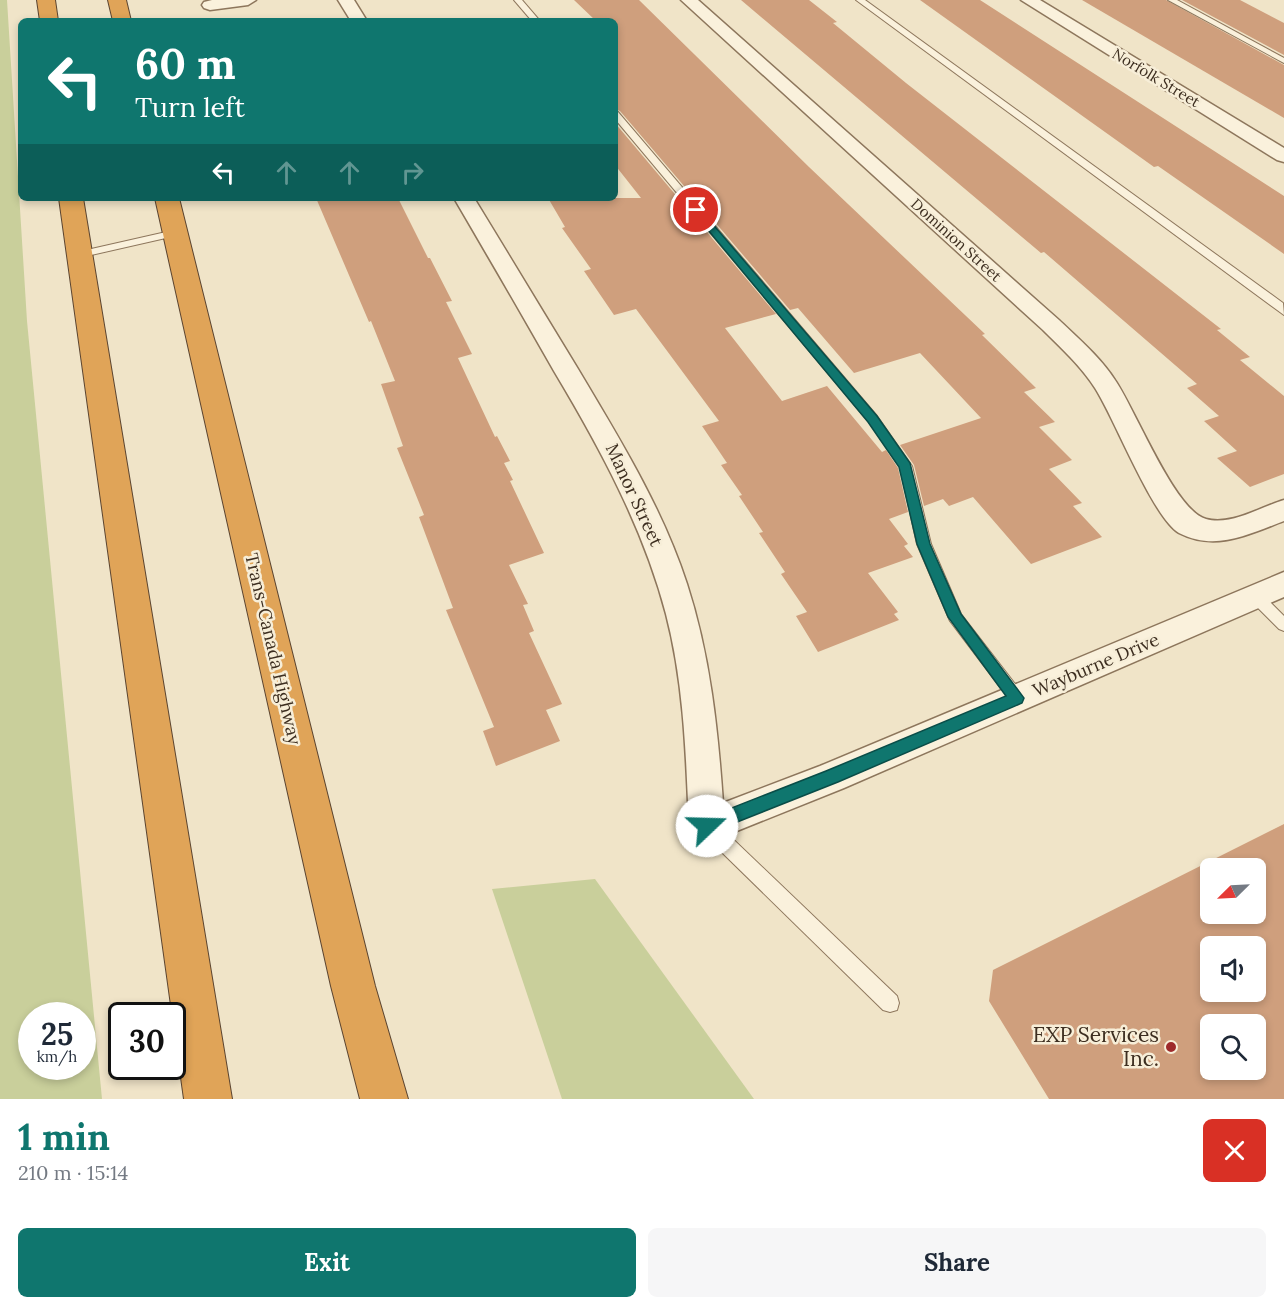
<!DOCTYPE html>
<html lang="en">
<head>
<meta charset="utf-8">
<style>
  body { margin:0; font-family:Lora,serif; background:#f6f6f7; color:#1f2937; height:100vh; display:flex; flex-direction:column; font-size:22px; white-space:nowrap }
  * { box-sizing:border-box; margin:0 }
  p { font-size:20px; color:#747a83 }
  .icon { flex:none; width:33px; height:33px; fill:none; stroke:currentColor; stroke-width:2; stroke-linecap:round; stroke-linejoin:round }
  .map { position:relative; height:1099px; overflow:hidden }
  .sheet { display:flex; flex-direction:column; background:#fff; flex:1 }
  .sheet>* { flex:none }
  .hud { position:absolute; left:18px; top:18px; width:600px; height:183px; border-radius:9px; box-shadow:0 3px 9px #0003; background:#0f766e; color:#fff; overflow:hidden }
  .needle { width:39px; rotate:246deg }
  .controls { position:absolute; left:1200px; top:858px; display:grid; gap:12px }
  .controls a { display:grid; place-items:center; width:66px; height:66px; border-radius:9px; background:#fff; box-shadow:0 3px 9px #0003; font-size:30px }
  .speed { position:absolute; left:18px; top:1002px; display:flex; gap:12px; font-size:30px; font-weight:700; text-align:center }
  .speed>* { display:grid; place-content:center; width:78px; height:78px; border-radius:50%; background:#fff; box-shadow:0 3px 9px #0003; line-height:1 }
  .speed small { font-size:15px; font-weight:400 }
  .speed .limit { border:3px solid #111; border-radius:9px; background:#fff; color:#111 }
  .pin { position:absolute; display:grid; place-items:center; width:51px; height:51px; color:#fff; margin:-26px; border:3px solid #fff; border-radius:50%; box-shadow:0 2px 6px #0007 }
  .me { position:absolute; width:66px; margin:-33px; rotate:69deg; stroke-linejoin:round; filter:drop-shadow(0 0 4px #0008) }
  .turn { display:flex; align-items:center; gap:21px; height:126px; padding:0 18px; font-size:27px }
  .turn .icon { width:78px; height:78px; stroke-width:2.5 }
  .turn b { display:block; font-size:42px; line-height:51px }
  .lanes { display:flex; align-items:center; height:57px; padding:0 18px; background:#0003; justify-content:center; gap:30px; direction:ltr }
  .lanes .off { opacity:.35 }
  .round { display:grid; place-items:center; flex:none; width:63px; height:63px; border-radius:9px; background:#f6f6f7 }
  .head { display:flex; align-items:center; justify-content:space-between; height:102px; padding:0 18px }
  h1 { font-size:36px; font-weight:800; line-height:45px; color:#0f766e }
  .primary-button { display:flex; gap:12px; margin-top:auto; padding:12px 18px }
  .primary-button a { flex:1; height:69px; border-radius:9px; background:#0f766e; color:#fff; font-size:24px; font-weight:800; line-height:69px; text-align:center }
  .primary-button a+a { background:#f6f6f7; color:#1f2937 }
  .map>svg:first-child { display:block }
  .green { fill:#c9cf9b; fill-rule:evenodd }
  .building { fill:#cf9f7d; fill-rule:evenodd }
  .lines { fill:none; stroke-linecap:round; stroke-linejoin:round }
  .service-casing { stroke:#8d765c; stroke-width:2 }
  .minor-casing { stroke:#8d765c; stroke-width:3 }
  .motorway-casing { stroke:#5b4430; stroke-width:2 }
  .service { fill:#faf1dc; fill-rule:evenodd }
  .minor { fill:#faf1dc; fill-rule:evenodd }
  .motorway { fill:#e0a458; fill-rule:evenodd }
  .route { fill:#0f766e; stroke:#0a4d48; stroke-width:1.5 }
  .poi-dot { fill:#9e2a2b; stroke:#f7eed8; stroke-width:2 }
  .labels { text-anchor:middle; stroke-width:5; stroke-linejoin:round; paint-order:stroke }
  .far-street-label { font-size:15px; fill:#3d2e20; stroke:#f7eed8 }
  .street-label { font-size:18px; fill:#3d2e20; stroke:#f7eed8 }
  .near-poi-label { font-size:21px; fill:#3d2e20; stroke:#f7eed8; text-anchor:end }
</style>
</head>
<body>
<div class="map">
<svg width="1284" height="1099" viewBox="0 0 1284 1099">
  <rect width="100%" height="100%" fill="#f0e4c8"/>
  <g class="green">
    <path d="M0,0h7l20,321 75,778h-102zM32,1016h50v50h-50z"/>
    <path d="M595,879l159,220h-192l-70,-210z"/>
  </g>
  <g class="building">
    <path d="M574,0h65l170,167 176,167 -3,1 54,53 -12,4 31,30 -16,5 33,33 -23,9 33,34 -9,3 29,31 -71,27 -58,-67 -24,9 -6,-7 -19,7 -10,-41 -14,-20 81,-27 -61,-65 -66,20 -56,-65 -8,2 -170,-199 -5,-2v-88h-19z"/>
    <path d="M741,0h68l28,22 -4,1 73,60 315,246 -4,1 33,27 -10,3 44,36v78l-34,13 -33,-29 20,-7 -33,-30 15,-5 -32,-28 10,-4 -153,-132 -3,1 -25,-21z"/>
    <path d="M920,0h60l304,196v58l-126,-88 -4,1 -7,-5z"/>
    <path d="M1082,0h84l118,65v53z"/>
    <path d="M1182,0h58l44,23v32z"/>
    <path d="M615,123l161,191 -51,14 57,73 45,-15 55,66 4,-2 12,18 10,44 -19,7 19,25 -4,2 9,11 -45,16 30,39 -4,2 5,6 -81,32 -22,-36 11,-4 -26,-38 4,-2 -26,-39 4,-1 -24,-36 3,-1 -21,-30 6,-2 -25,-37 17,-5 -83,-112 -22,6 -30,-44 7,-2 -29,-41 3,-1 -17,-29h93l-26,-33z"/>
    <path d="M316,198h82l30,60h2l22,43 -6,1 26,52 -14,4 37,79 2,-1 13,25 -6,2 9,17 -3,1 34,72 -35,12 19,39 -5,1 11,26 -5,2 33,71 -16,6 14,31 -64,25 -13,-35 11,-4 -48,-117 7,-2 -34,-91 5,-2 -27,-67 6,-2 -22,-62 14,-3 -24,-60 -2,1z"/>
    <path d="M1284,824v275h-235l-60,-98 4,-31zM1210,868h46v46h-46zM1210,946h46v46h-46zM1210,1024h46v46h-46z"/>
  </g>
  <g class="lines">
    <g class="service-casing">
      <g id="service">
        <path d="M514,0h8l18,21h-8z"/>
        <path d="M856,0h9l418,303 1,12z"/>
        <path d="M1168,0h9l107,58v5z"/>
        <path d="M615,111l3,1 259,304 35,50 19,78 30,70 61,79 3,5 -3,5 -5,2 -5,-2 -62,-82 -33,-77 -17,-77 -31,-45 -254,-303z"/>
        <path d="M175,230l4,1v4l-101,23 -5,-3 5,-3z"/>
        <path d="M1255,590l5,2 24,24v15l-5,-2 -29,-29 -2,-4 2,-4z"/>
        <path d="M707,818l6,2 184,176 2,7 -2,7 -7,2 -7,-2 -182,-178 -2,-6 2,-6z"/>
      </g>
    </g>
    <g class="minor-casing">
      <g id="minor">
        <path d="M212,0h44l-8,5 -38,5 -6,-2 -2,-3 2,-3z"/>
        <path d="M338,0h16l13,21h-16z"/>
        <path d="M681,0h17l361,320c20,19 41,37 56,60 20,29 60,131 91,139 25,7 54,-12 78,-19v21c-35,13 -68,31 -105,12 -26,-15 -65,-116 -84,-145 -14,-22 -34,-40 -52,-58z"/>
        <path d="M1021,0h19l244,148v14l-7,-2z"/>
        <path d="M454,198h20c35,57 69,114 104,171 41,69 84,138 109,215 23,71 31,145 36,219l97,-37 464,-194v25l-440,191 -137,55 -12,-5 -6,-12c-3,-71 -5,-143 -23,-212 -23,-87 -66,-166 -112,-243 -33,-58 -66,-115 -100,-173z"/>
      </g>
    </g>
    <g class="motorway-casing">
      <g id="motorway">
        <path d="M37,0h18l3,21h-18z"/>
        <path d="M108,0h18l5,21h-18z"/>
        <path d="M59,198h24l149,901h-48z"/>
        <path d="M155,198h24l196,788 33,113h-48l-29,-113z"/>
      </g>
    </g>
    <use href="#service" class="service"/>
    <use href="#minor" class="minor"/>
    <use href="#motorway" class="motorway"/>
  </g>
  <path class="route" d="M693,208h6l178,208 33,47 20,81 31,70 63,84 -2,5 -184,79 -131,52 -6,-2 -3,-6 3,-6 125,-49 180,-75 -58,-79 -31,-73 -18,-77 -31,-45 -175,-210z"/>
  <circle class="poi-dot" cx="1171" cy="1047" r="6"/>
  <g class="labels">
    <g class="far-street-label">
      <text transform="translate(1156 78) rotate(31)" y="5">Norfolk Street</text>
      <text transform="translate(956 240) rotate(42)" y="5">Dominion Street</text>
    </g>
    <g class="street-label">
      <text transform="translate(634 495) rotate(65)" y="6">Manor Street</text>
      <text transform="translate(273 649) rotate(77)" y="6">Trans-Canada Highway</text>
      <text transform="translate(1096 665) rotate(-23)" y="6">Wayburne Drive</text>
    </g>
    <g class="near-poi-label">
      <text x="1159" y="1042">EXP Services<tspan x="1159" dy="24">Inc.</tspan></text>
    </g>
  </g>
</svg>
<div class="controls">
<a><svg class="needle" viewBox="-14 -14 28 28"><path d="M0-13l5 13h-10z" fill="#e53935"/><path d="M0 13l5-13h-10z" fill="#747a83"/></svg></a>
<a><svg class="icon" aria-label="sound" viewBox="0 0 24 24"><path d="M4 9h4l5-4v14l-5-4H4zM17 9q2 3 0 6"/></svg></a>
<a><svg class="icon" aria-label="search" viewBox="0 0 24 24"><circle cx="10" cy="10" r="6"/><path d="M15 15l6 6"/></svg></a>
</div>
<div class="speed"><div>25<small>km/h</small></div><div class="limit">30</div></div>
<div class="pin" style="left:696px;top:210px;background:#d93025"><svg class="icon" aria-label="arrive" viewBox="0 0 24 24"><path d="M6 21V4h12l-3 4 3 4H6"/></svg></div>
<svg class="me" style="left:707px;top:826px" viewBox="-20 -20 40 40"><circle r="19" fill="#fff"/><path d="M0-13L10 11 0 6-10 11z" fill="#0f766e"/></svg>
<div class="hud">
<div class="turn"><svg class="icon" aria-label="left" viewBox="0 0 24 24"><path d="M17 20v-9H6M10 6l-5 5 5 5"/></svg><div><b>60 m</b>Turn left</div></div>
<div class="lanes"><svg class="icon" aria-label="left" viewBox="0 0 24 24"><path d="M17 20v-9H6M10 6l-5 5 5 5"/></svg><svg class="icon off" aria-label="ahead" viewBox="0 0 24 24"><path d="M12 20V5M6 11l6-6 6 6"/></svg><svg class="icon off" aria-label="ahead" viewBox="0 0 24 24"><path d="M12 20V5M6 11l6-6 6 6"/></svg><svg class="icon off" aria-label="right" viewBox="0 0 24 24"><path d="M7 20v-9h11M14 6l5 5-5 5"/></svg></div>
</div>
</div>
<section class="sheet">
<div class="head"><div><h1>1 min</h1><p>210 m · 15:14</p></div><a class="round" style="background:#d93025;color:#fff"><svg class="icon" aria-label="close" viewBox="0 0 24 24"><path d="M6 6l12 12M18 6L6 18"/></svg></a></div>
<div class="primary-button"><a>Exit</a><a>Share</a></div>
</section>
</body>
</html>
